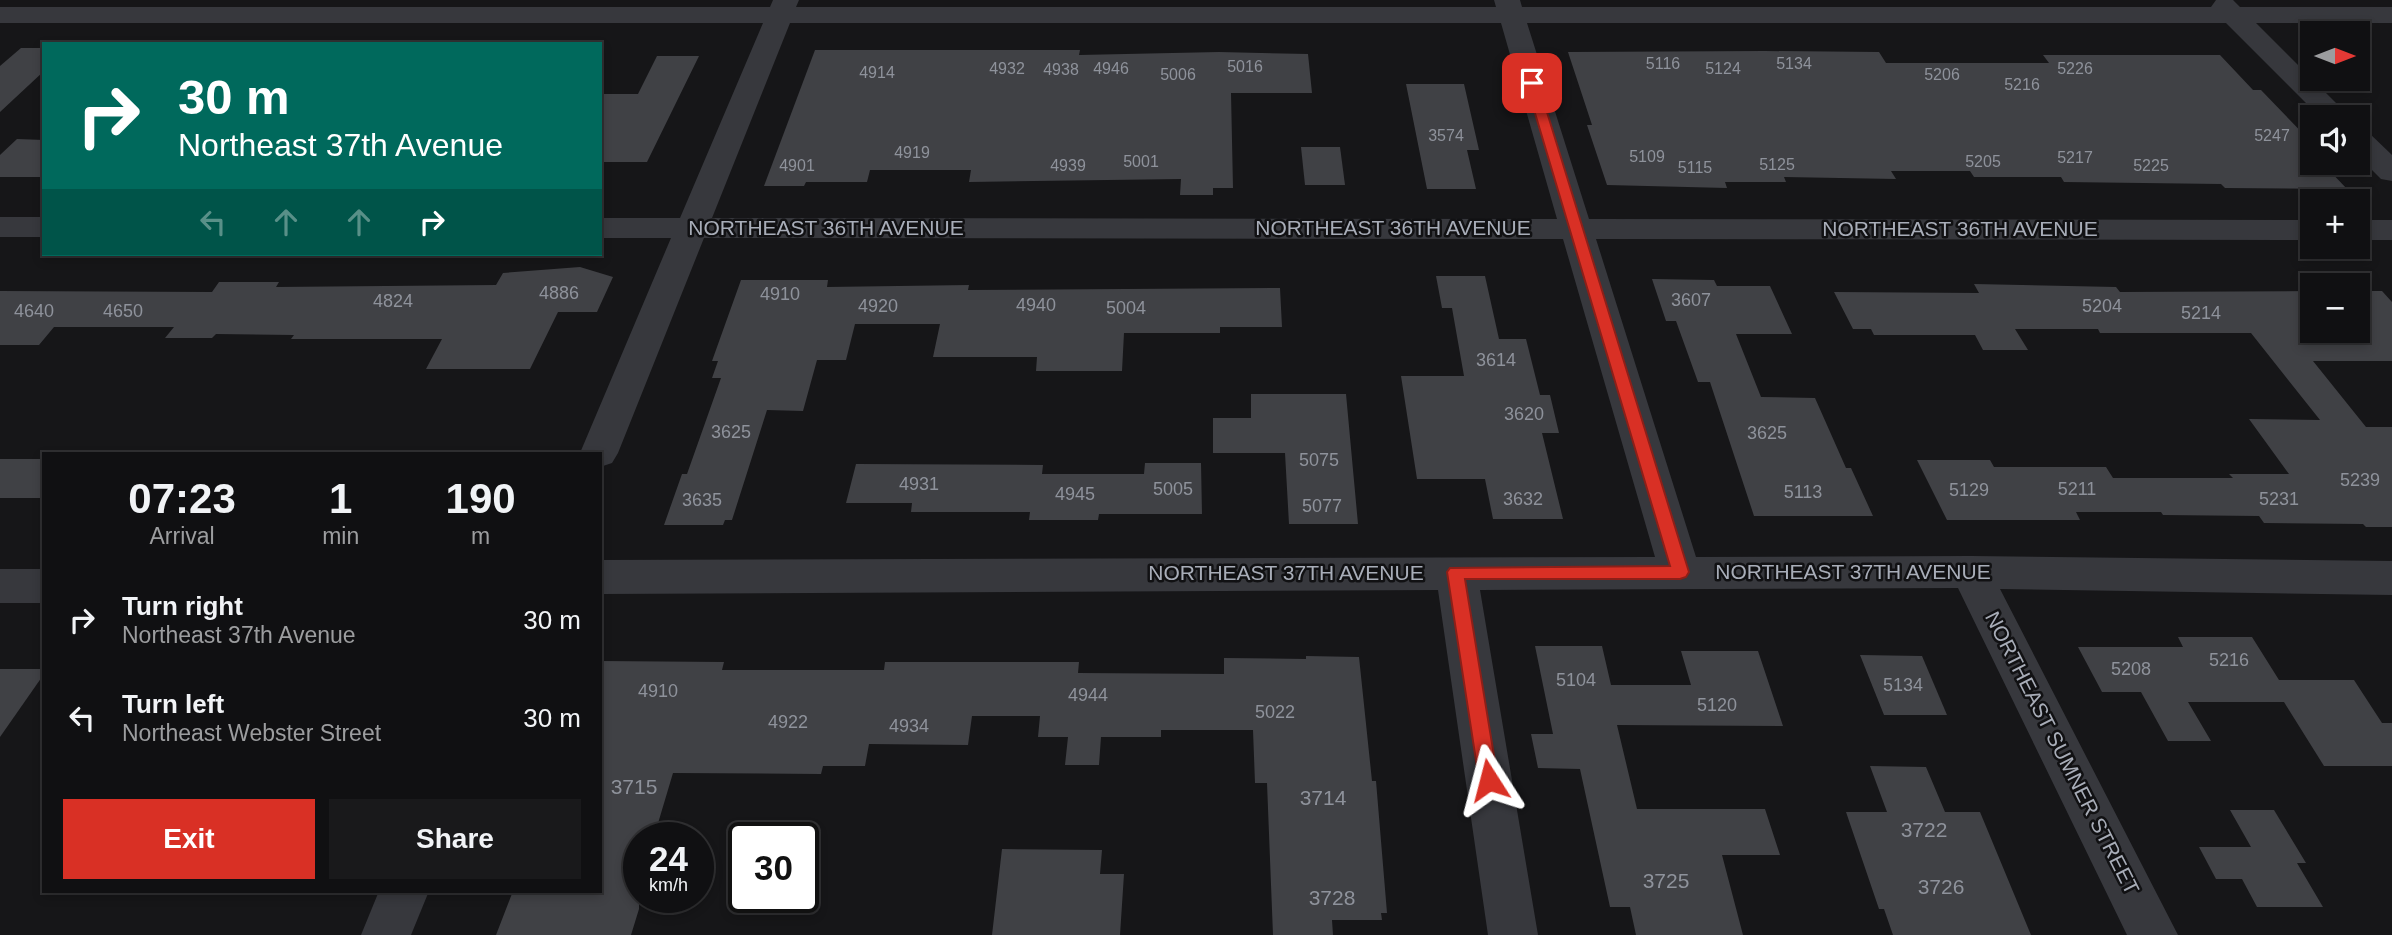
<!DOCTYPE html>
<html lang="en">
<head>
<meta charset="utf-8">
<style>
  body { margin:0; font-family:Helvetica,sans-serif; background:#19191b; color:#f1f3f6; height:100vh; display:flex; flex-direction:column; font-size:26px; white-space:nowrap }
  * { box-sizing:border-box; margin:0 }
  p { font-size:23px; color:#9c9d9f }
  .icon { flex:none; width:38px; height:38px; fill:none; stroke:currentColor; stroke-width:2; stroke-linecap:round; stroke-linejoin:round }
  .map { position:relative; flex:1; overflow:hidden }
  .sheet { position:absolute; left:42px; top:452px; width:560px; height:441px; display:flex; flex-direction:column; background:#101012; border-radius:0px; box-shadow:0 4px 10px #0003,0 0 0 2px #303032 }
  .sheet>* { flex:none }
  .hud { position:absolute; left:42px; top:42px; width:560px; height:214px; border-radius:0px; box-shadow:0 4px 10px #0003,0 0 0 2px #303032; background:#00695c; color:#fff; overflow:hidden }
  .needle { width:46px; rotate:90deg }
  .fabs { position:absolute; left:2300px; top:21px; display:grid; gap:14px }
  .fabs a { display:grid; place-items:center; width:70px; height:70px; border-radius:0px; background:#101012; box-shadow:0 4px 10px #0003,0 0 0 2px #303032; font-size:35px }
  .speed { position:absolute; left:623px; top:822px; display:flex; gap:14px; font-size:35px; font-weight:700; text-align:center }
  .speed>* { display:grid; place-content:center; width:91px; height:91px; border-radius:50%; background:#101012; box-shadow:0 4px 10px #0003,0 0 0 2px #303032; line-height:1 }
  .speed small { font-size:18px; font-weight:400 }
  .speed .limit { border:4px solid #111; border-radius:10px; background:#fff; color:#111 }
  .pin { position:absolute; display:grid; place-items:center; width:60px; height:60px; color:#fff; margin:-30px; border-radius:14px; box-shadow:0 4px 10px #0006 }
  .me { position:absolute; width:77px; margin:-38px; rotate:351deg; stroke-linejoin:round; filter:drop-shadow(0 0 5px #0008) }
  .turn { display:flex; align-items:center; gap:24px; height:147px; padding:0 21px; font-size:32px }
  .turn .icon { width:91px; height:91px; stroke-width:2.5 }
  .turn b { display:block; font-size:49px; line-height:60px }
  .lanes { display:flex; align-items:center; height:66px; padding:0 21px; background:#0003; justify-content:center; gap:35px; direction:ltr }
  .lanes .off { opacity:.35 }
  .eta { display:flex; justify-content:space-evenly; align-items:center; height:119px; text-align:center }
  .eta b { font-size:42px; font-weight:800; line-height:49px }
  .primary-button { display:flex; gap:14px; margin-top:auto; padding:14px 21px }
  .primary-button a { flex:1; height:80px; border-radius:0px; background:#d93025; color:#fff; font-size:28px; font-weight:800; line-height:80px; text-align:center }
  .primary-button a+a { background:#19191b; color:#f1f3f6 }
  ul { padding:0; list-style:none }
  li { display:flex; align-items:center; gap:21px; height:98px; padding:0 21px }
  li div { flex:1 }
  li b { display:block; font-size:26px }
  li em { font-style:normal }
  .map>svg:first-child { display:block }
  .building { fill:#404145 }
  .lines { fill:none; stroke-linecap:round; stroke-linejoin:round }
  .minor { fill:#37383d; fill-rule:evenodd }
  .route { fill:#d93025; stroke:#8d1f18; stroke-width:2 }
  .labels { text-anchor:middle; stroke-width:5; stroke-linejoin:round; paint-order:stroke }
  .far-number-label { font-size:16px; fill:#8e929b }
  .number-label { font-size:18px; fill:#8e929b }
  .street-label { font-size:21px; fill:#a8adb8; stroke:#111113 }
  .near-number-label { font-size:21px; fill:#8e929b }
</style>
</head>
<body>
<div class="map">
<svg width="2392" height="935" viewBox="0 0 2392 935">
  <rect width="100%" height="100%" fill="#161618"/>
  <g class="building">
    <path d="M21,48h23v23l-44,41v-46z"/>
    <path d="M815,50h265l-1,5 140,-3 89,2 4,39h-81l2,95h-20v7h-33l1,-16 -212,3 2,-12h-101l-3,12h-61l-2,4h-40z"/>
    <path d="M1765,51l114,1 7,11h163l-6,-8h177l33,35h8l51,53v20h18l6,6h-8l19,20 -122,-1 -4,-4 -157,-2 -3,-5h-87l-4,-6h-79l5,8 -112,-2 2,5h-61l2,6 -120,-3 -20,-60h5l-24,-73z"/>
    <path d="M657,56h42l-52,106h-47v-68h38z"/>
    <path d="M1406,84h58l15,66h-12l9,39h-49z"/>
    <path d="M17,139l27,1v37h-44v-22z"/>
    <path d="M1301,147h39l5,38h-40z"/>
    <path d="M580,267l33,10 -16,35h-39l-28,57h-104l16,-30h-151l3,-4 -78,-1 -4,4h-47l9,-11h-120l-15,18h-39v-54l212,1 7,-10h60l-3,5 220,-2 7,-12z"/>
    <path d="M1436,276h49l14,63h27l14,56h10l9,38h-17l21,86h-70l-8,-40h-68l-16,-103h63l-12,-68h-10z"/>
    <path d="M1652,279l62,1 3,6h53l22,48h-56l25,63 54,1 31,70h5l22,48h-119l-44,-134h-12l-22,-61h-10z"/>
    <path d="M741,280h87l-1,7 142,-2 -1,5 312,-2 2,39h-62v6h-96l-2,38h-86l1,-14h-104l7,-33h-85l-9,36h-29l-14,51 -36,-1 -35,110h-7l-2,5h-59l18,-51h5l34,-96h-9l6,-17h-6z"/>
    <path d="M1974,284l142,3 4,5 192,-1v40h45v-40h25l10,11v59h-79l53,66h26v100h-26l-3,-3 -99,-1 -5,-7 -96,-1 -2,-3h-85l4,8h-133l-30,-60h73l4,7h112l7,11h120l-4,-4h60l-40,-55 71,1 -69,-87h-151l-2,-4h-83l13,21h-45l-8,-15h-101l-3,-6h-18l-19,-37 145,1z"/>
    <path d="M1251,394h95l12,130h-69l-4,-71h-72v-35h38z"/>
    <rect x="0" y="459" width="44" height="39"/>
    <path d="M1145,463h56l1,51h-103l-1,6h-69l1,-8h-119l1,-9h-66l10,-39 187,1 -1,9h102z"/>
    <path d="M2178,637h74l27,43h75l28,43h10v43h-68l-40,-64h-96l23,39h-43l-27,-49h-39l-24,-45h105z"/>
    <path d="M1535,646h67l9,39h80l-10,-34h77l25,75 -166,-1 20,84h128l15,46h-58l21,80h-107l-6,-28h-20l-30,-138 -42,-1 -7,-34h22z"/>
    <path d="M1860,655l62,1 25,59h-63z"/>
    <path d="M1306,656l53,1 13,124h4l11,132h-6l1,7h-50l1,15h-60l-6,-152h-12l-2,-53h-92v7h-60l-2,28h-34l3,-28h-30l2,-21h-68l-4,29 -99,-1 -4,22h-42l-2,8 -148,-1 -17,57h-17v79l-8,26h-135l17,-44h87v-230l124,1 -2,8h162l1,-8h194l-1,11 146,1v-16l82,1z"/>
    <path d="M0,669h44v5l-44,63z"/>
    <path d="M1870,766l56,1 19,45h35l51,123h-138l-9,-26h-5l-33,-97h41z"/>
    <path d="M2230,810h44l32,53h-9l26,44h-66l-15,-28h-26l-17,-32h52z"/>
    <path d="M1002,849l100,1 -2,24h24l-4,61h-128z"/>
  </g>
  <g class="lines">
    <g class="minor">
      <path d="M773,0h26l-3,7h700l-2,-7h26l2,7h689l5,-7h17l7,7h152v16h-136l94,94h-30l-94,-94h-699l62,196 723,1v20l-716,-1 100,318 275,-1 421,5v34l-392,-6 178,346h-51l-169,-347 -478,2 58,345h-50l-50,-345 -838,4v-34l1055,-3 -92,-318 -859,-1 -86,215 -6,10 -12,4v-14h-20l91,-215h-71v-20h80l83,-195h-763v-16h770zM790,23h711l56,196 -845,-1z"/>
      <path d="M2357,129l11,3 24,23v26l-11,-2 -24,-24z"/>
      <rect x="0" y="217" width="44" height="20"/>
      <rect x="2357" y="220" width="35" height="20"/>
      <rect x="0" y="569" width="44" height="34"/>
      <path d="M379,891h50l-18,44h-50z"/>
    </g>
  </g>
  <path class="route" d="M1528,81l10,2 151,489 -3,5 -6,2h-215l33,201 -2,6 -7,2 -7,-2 -3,-6 -32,-208 3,-4 220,-2 -144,-483z"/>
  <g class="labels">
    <g class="far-number-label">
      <text x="1663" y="69">5116</text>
      <text x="1794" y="69">5134</text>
      <text x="1245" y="72">5016</text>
      <text x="1007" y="74">4932</text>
      <text x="1111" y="74">4946</text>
      <text x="1723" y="74">5124</text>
      <text x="2075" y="74">5226</text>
      <text x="1061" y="75">4938</text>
      <text x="877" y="78">4914</text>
      <text x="1178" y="80">5006</text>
      <text x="1942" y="80">5206</text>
      <text x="2022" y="90">5216</text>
      <text x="1446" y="141">3574</text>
      <text x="2272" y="141">5247</text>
      <text x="912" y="158">4919</text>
      <text x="1647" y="162">5109</text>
      <text x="2075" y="163">5217</text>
      <text x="1141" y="167">5001</text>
      <text x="1983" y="167">5205</text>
      <text x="1777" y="170">5125</text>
      <text x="797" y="171">4901</text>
      <text x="1068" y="171">4939</text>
      <text x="2151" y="171">5225</text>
      <text x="1695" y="173">5115</text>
    </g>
    <g class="number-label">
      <text x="559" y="299">4886</text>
      <text x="780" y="300">4910</text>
      <text x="1691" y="306">3607</text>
      <text x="393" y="307">4824</text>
      <text x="1036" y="311">4940</text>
      <text x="878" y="312">4920</text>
      <text x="2102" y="312">5204</text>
      <text x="1126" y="314">5004</text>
      <text x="34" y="317">4640</text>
      <text x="123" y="317">4650</text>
      <text x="2201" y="319">5214</text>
      <text x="1496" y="366">3614</text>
      <text x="1524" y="420">3620</text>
      <text x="731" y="438">3625</text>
      <text x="1767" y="439">3625</text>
      <text x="1319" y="466">5075</text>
      <text x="2360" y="486">5239</text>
      <text x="919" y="490">4931</text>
      <text x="1173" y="495">5005</text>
      <text x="2077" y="495">5211</text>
      <text x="1969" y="496">5129</text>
      <text x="1803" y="498">5113</text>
      <text x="1075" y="500">4945</text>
      <text x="1523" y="505">3632</text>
      <text x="2279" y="505">5231</text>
      <text x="702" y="506">3635</text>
      <text x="1322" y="512">5077</text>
      <text x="2229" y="666">5216</text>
      <text x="2131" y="675">5208</text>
      <text x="1576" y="686">5104</text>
      <text x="1903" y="691">5134</text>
      <text x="658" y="697">4910</text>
      <text x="1088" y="701">4944</text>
      <text x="1717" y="711">5120</text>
      <text x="1275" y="718">5022</text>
      <text x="788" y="728">4922</text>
      <text x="909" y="732">4934</text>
    </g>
    <g class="street-label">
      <text x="826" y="235">NORTHEAST 36TH AVENUE</text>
      <text x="1393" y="235">NORTHEAST 36TH AVENUE</text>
      <text x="1960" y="236">NORTHEAST 36TH AVENUE</text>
      <text x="1853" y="579">NORTHEAST 37TH AVENUE</text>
      <text x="1286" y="580">NORTHEAST 37TH AVENUE</text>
      <text transform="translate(2062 753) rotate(63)" y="7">NORTHEAST SUMNER STREET</text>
    </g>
    <g class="near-number-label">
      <text x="634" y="794">3715</text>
      <text x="1323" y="805">3714</text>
      <text x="1924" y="837">3722</text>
      <text x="1666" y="888">3725</text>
      <text x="1941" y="894">3726</text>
      <text x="1332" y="905">3728</text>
    </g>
  </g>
</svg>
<div class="fabs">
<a><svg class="needle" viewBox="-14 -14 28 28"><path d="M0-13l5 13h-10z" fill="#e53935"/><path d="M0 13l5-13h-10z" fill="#9c9d9f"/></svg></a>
<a><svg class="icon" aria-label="sound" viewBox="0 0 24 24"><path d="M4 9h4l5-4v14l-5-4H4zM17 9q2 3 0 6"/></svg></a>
<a>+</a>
<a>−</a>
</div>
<div class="speed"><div>24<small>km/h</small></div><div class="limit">30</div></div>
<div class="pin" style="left:1532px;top:83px;background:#d93025"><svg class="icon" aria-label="arrive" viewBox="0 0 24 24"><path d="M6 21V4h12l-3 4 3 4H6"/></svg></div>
<svg class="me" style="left:1489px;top:780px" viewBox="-20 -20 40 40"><path d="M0-17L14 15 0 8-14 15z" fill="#d93025" stroke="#fff" stroke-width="4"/></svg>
<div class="hud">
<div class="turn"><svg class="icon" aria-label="right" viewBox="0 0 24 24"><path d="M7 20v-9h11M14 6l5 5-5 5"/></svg><div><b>30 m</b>Northeast 37th Avenue</div></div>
<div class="lanes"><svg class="icon off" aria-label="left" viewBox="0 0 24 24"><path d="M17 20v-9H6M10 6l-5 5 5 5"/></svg><svg class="icon off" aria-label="ahead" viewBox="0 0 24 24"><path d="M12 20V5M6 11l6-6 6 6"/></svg><svg class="icon off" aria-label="ahead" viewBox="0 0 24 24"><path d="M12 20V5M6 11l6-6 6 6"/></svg><svg class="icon" aria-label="right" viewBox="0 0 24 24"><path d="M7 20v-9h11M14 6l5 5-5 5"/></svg></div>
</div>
<section class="sheet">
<div class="eta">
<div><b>07:23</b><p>Arrival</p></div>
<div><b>1</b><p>min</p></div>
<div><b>190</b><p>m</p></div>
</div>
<ul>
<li><svg class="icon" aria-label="right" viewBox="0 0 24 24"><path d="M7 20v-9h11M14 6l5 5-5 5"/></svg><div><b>Turn right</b><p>Northeast 37th Avenue</p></div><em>30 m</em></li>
<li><svg class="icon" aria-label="left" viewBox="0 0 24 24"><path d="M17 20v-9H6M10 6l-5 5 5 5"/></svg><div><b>Turn left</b><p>Northeast Webster Street</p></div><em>30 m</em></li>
</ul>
<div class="primary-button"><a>Exit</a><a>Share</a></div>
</section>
</div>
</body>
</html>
